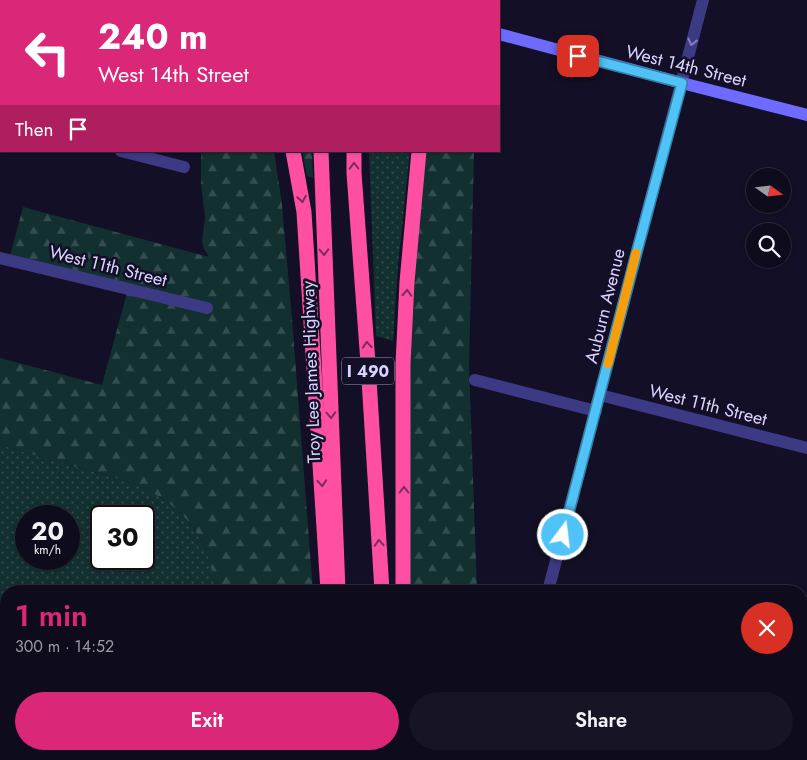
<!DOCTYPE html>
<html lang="en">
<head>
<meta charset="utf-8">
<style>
  body { margin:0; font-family:Jost,sans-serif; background:#171425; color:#f1f3f6; height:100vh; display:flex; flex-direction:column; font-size:19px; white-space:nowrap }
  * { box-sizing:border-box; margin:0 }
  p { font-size:16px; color:#9b9ba3 }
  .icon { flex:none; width:28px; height:28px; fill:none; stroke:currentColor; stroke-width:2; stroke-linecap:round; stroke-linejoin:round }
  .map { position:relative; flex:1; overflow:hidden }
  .panel { position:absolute; left:0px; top:585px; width:808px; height:175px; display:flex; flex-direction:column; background:#0e0b1c; border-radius:20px 20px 0 0; box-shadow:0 1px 4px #0004,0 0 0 1px #2e2b3b }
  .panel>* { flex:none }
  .banner { position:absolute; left:0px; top:0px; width:500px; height:152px; box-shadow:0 1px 4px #0004,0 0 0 1px #2e2b3b; background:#db2777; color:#fff; overflow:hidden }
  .needle { width:32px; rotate:105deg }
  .tools { position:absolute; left:746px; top:168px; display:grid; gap:10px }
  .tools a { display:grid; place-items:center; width:45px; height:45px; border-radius:50%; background:#0e0b1c; box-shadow:0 1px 4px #0004,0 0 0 1px #2e2b3b; font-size:25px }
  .speed { position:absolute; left:15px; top:505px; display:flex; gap:10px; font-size:25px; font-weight:700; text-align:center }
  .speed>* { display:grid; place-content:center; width:65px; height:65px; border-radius:50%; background:#0e0b1c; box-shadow:0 1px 4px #0004,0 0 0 1px #2e2b3b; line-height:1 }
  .speed small { font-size:12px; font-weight:400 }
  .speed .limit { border:2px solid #111; border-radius:8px; background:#fff; color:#111 }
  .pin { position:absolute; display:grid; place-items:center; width:42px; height:42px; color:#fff; margin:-21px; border-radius:10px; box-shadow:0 2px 8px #0006 }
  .me { position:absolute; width:55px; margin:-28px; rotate:15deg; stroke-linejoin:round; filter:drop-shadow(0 0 4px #0008) }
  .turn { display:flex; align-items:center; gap:18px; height:105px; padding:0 15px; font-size:22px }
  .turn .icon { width:65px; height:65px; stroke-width:2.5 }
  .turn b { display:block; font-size:35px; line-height:42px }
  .then { display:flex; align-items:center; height:48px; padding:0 15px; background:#0003; gap:10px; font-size:19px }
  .round { display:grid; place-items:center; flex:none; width:52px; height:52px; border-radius:26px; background:#171425 }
  .summary { display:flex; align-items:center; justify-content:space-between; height:85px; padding:0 15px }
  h1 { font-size:30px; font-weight:600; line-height:38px; color:#db2777 }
  .button { display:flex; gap:10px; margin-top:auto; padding:10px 15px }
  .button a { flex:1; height:58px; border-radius:30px; background:#db2777; color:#fff; font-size:20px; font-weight:600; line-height:58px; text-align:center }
  .button a+a { background:#171425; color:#f1f3f6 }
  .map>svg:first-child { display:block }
  .grass { fill:url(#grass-dots); fill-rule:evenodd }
  .forest { fill:url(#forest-firs) }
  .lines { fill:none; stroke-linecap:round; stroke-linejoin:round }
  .street { stroke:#3d3a85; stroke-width:12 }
  .secondary { stroke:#6f6bff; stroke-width:12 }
  .highway { stroke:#ff4fa3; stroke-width:15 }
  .oneway { stroke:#837fbc }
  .oneway2 { stroke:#7d2c5e }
  .route-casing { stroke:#337fa1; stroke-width:12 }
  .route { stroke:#4fc3f7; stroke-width:9 }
  .slow { stroke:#f59e0b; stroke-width:9 }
  .labels { text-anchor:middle; stroke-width:5; stroke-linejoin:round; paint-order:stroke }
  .shield { fill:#130f26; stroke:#9e99be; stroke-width:1 }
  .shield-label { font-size:16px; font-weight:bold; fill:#d9d4ff }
  .street-label { font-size:18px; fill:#d9d4ff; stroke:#130f26 }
</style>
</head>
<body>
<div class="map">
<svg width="807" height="760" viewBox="0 0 807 760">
  <defs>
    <pattern id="grass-dots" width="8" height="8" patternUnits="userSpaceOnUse" patternTransform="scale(1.25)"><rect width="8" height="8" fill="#12302f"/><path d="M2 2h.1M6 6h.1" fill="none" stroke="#344d4e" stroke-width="1.8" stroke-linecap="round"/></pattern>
    <pattern id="forest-firs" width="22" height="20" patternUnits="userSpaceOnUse" patternTransform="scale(1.25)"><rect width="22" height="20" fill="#12302f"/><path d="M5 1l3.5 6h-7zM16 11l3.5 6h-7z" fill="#344d4e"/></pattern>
  </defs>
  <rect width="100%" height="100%" fill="#130f26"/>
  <g class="grass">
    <path d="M369,151h41l-12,115 -5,75 -17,-5z"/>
    <path d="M0,445c24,7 49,14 73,21 50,14 98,23 126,71 2,4 5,9 7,13 5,13 7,28 9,41h-209v163h246l-1,6h-251zM26,516h43v43h-43zM101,516h43v43h-43z"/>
  </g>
  <g class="forest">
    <path d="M201,151h73l8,53 10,115 21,272h-98c-2,-13 -4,-28 -9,-41 -2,-4 -5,-9 -7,-13 -28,-48 -76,-57 -126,-71 -24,-7 -49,-14 -73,-21v-87l102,27 26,-96 -119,-29 14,-53 186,50 -5,-8 -2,-7 3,-25 -4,-33z"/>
    <path d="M302,151h10l1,27 -6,-2z"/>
    <path d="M419,151h55l-5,215 8,225h-73l1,-242z"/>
    <path d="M252,754h73l1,6h-75z"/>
    <rect x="402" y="754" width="92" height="6"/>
  </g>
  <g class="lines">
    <g class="street">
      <path d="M68,1l1,-1"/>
      <path d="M0,120l1,1"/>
      <path d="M121,151l63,16"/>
      <path d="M0,258l207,50"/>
      <path d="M475,380l121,31"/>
      <path d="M600,395l207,53"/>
      <path d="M548,591l155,-591"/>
      <path d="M622,760l1,-6"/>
      <path d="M797,760l9,-8"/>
    </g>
    <g class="secondary">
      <path d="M366,0l5,1"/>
      <path d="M499,34l183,49 125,32"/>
      <path d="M807,721l-3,11 3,21"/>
    </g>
    <g class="highway">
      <path d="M252,0v1"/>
      <path d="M321,1v-1"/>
      <path d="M355,1v-1"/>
      <path d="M430,1v-1"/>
      <path d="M293,151l11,61 24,379"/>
      <path d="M321,151l17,440"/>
      <path d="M354,151v22l14,190 14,228"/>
      <path d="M403,591v-227l4,-82 12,-131"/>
      <path d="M338,754v6"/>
      <path d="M391,754l1,6"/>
      <path d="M405,754v6"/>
    </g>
  </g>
  <defs><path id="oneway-chevron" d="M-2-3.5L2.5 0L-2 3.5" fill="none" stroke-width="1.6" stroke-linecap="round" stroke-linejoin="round" transform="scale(1.25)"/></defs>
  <use class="oneway" href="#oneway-chevron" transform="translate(692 42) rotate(104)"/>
  <g class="oneway2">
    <use href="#oneway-chevron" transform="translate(354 166) rotate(-91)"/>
    <use href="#oneway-chevron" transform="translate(302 199) rotate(81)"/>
    <use href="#oneway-chevron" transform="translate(324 252) rotate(88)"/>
    <use href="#oneway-chevron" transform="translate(407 293) rotate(-87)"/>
    <use href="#oneway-chevron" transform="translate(367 345) rotate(-94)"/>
    <use href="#oneway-chevron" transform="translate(331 415) rotate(88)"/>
    <use href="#oneway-chevron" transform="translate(322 483) rotate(86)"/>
    <use href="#oneway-chevron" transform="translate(404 490) rotate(-90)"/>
    <use href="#oneway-chevron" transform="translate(379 543) rotate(-94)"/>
  </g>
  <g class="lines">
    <g class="route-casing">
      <path id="route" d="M563,535l74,-284 45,-168 -104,-27"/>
    </g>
    <use href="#route" class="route"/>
    <path class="slow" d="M608,364l28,-111"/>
  </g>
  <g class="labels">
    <rect class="shield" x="342" y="357.5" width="52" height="27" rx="4"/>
    <g class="shield-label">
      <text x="368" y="377">I 490</text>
    </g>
    <g class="street-label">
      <text transform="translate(686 66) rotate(14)" y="6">West 14th Street</text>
      <text transform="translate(108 266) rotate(14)" y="6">West 11th Street</text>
      <text transform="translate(605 306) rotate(-76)" y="6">Auburn Avenue</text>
      <text transform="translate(311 372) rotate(-92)" y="6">Troy Lee James Highway</text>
      <text transform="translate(708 405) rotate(14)" y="6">West 11th Street</text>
    </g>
  </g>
</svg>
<div class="tools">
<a><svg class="needle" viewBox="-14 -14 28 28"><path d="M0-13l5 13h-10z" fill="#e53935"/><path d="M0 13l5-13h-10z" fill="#9b9ba3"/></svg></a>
<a><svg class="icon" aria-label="search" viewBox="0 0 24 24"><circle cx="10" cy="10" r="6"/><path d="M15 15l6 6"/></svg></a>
</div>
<div class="speed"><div>20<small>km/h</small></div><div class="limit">30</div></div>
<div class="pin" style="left:578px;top:56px;background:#d93025"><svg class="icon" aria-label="arrive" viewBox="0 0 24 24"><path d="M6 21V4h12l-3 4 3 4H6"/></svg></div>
<svg class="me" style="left:563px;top:535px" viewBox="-20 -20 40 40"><circle r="17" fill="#4fc3f7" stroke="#fff" stroke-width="3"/><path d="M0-11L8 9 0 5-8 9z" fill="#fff"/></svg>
<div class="banner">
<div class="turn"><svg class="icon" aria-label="left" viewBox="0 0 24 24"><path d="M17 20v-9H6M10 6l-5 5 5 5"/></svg><div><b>240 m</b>West 14th Street</div></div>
<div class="then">Then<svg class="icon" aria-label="arrive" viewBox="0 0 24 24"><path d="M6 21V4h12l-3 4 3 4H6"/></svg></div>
</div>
<section class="panel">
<div class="summary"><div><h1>1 min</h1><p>300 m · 14:52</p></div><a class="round" style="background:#d93025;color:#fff"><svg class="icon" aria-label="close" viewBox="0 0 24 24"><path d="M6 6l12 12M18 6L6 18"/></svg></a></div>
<div class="button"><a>Exit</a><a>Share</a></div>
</section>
</div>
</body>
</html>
